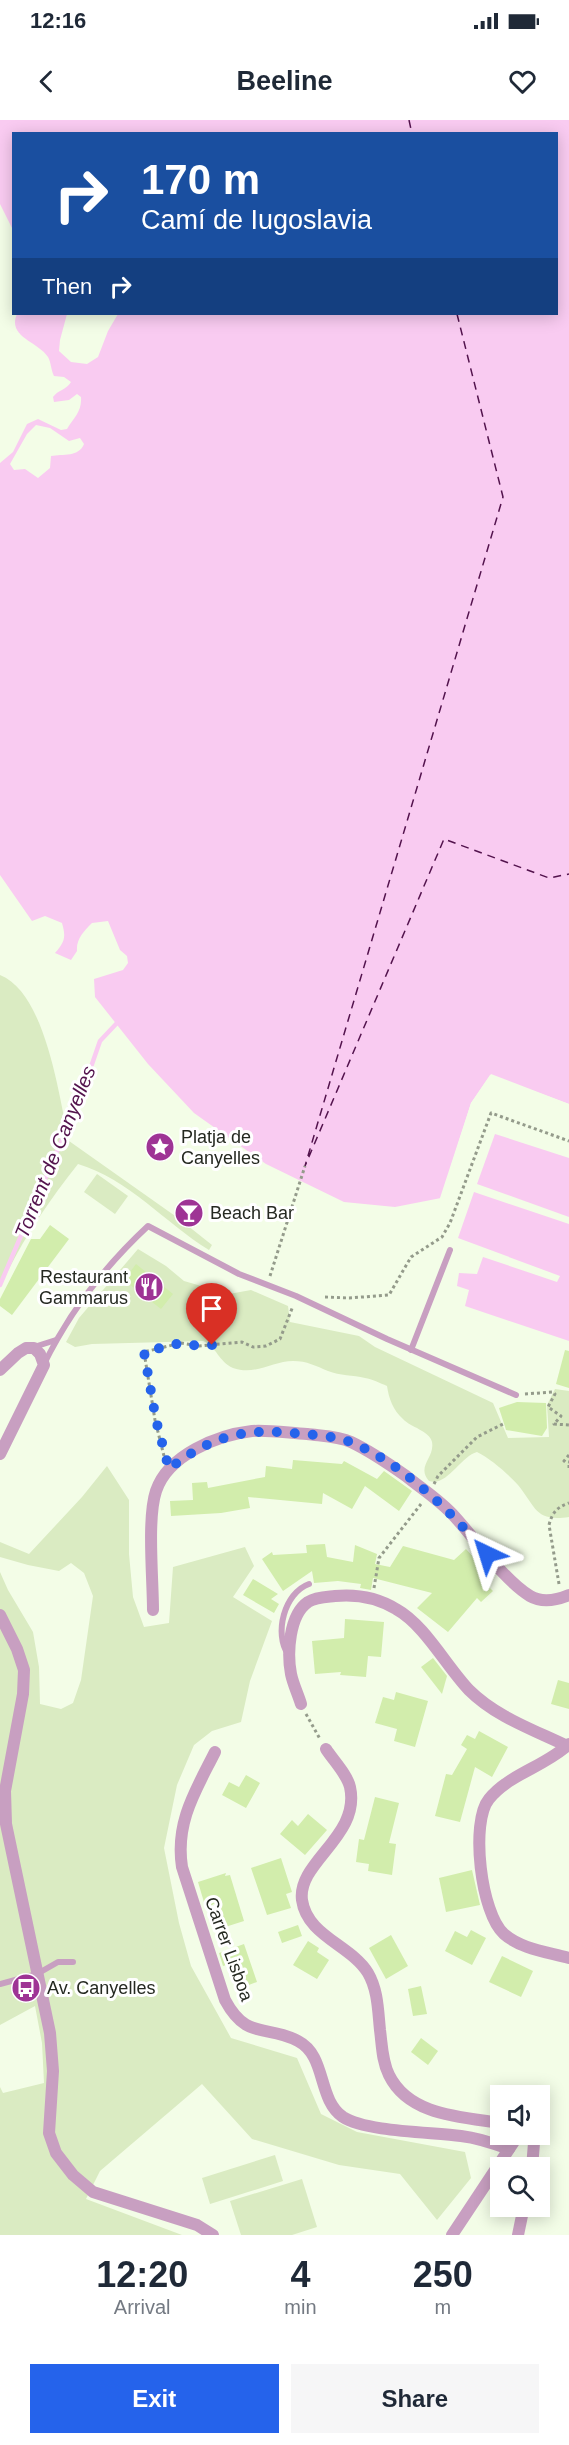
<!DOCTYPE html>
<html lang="en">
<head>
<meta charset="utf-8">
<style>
  body { margin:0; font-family:Helvetica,sans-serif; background:#f6f6f7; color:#1f2937; height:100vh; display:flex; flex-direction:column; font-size:22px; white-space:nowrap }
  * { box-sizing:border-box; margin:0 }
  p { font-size:20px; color:#747a83 }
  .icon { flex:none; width:33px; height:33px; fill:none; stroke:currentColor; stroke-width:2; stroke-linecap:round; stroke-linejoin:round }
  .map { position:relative; height:2115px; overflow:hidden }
  .details { display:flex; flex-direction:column; background:#fff; flex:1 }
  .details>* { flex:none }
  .top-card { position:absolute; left:12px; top:12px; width:546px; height:183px; border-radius:0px; box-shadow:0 3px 15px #0003; background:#1a4fa0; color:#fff; overflow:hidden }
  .fabs { position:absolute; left:490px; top:1965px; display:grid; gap:12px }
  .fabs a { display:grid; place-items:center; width:60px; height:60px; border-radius:0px; background:#fff; box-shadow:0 3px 15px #0003; font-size:30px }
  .pin { position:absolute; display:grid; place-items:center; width:51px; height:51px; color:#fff; margin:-62px -26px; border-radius:50% 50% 50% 0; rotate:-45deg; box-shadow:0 0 6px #0007 }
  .pin .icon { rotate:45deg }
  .me { position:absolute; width:66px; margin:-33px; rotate:319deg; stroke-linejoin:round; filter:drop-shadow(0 0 4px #0008) }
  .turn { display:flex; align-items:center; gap:21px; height:126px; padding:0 30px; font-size:27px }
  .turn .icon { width:78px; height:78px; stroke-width:2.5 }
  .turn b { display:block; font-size:42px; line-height:51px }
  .then { display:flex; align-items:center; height:57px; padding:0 30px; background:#0003; gap:12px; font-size:22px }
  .eta { display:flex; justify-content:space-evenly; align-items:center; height:102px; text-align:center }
  .eta b { font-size:36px; font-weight:800; line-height:42px }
  .action { display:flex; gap:12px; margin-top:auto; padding:12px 30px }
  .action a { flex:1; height:69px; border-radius:0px; background:#2563eb; color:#fff; font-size:24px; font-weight:800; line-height:69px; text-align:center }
  .action a+a { background:#f6f6f7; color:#1f2937 }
  .status { display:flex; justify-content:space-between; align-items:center; height:42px; padding:0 30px; background:#fff; direction:ltr }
  .status svg { height:16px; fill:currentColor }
  header { display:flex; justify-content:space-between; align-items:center; height:78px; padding:0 30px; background:#fff; font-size:27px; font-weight:800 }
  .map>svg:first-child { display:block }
  .green { fill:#daebc2 }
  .water { fill:#f9cbf1; fill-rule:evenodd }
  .pier { fill:#f3fde7 }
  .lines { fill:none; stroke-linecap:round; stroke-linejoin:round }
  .stream { stroke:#f9cbf1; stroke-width:4.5 }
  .ferry { stroke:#53134d; stroke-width:1.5; stroke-dasharray:8 6; stroke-linecap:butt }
  .building { fill:#d2edac }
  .path { stroke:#949b8b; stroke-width:3; stroke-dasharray:3 3; stroke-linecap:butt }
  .service { stroke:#c89fc1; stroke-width:6 }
  .minor { stroke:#c89fc1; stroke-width:12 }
  .route { stroke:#2563eb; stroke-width:10; stroke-dasharray:0 18 }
  .labels { text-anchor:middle; stroke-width:6; stroke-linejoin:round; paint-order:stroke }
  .poi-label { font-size:18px; fill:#252921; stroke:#fff; text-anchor:start }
  .street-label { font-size:18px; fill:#252921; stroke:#fff }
  .water-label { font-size:20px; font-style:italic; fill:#53134d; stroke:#fff }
</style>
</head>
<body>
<div class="status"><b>12:16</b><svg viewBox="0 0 49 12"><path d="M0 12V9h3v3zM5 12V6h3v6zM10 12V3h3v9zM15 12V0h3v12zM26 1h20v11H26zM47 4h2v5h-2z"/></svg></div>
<header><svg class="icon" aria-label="back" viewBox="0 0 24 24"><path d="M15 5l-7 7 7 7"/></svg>Beeline<svg class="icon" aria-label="heart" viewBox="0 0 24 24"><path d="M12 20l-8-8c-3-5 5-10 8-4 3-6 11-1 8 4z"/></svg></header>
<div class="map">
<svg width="569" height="2115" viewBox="0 0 569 2115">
  <rect width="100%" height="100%" fill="#f3fde7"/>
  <g class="green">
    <path d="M0,855c46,18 59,122 69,166l109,77 34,27 -3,5c-44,-27 -80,-71 -131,-86 -31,39 -57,78 -78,123z"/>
    <path d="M97,1054l31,22 -13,18 -31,-22z"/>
    <path d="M138,1129l28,17 18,15 45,13 22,-4 37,16 2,16 69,14 16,11 118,56 15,35 41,-1 -2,-32 8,-16 14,2v126c-34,5 -33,-10 -51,-32 -11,-12 -27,-26 -41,-33 -16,4 -30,35 -48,29 -13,-15 6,-23 3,-39 -2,-11 -22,-15 -29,-23 -10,-9 -14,-20 -16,-33 -7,-3 -15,-7 -22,-8 -12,-3 -25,-2 -37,-7 -12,-5 -21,-10 -35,-10 -20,0 -38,15 -60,7 -14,-6 -17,-22 -30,-27l-111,3 -17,3 -9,-5 13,-24z"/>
    <path d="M107,1346l22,34v54l4,43 11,30 25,-4 4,-56 72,-20 9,19 -21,31 39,24 -22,60 -9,41 -29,9 -18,14 -17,40 -13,63 15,75 12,43 40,72 66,20 24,56 36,18 108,20 6,26 -34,42 -37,-46 -61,-9 -87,-26 -50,-55 -102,87 -14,28 96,36h-182v-148l3,6 41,-10 -2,-40 -7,-37 -35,19v-453l8,18 25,42 6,35 1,37 21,5 12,-6 8,-23 12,-84 -9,-23 -13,-10 -12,8 -31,-6 -28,-8v-15l29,12 53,-57z"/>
    <path d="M275,2035l8,26 -73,23 -8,-26z"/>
    <path d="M302,2059l15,48 -25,8h-51l-11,-34z"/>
  </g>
  <g class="water">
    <path d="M0,0h569v984l-79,-29 -19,28 -30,95 -46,9 -51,-5 -78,-38 -72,-51 -46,-49 -53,-67 -1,-18 29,-9 5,-7 -1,-7 -7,-6 -12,-29 -16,2c-8,8 -16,16 -15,28l-6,9 -16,-7c10,-11 11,-16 7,-30l-17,-7 -13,5 -32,-46v-412l13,-11 14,-28 11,-5 23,11 6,-1c7,-12 15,-17 14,-32l-4,-3 -8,6 -15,2 -1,-5c5,-7 13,-7 18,-15l-7,-5 -10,-1c-3,-6 -3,-14 -6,-19 -11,-16 -41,-20 -31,-43h50l-7,26 -1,11 12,11 16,2 11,-7 10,-26 10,-17h438v-180h-542l-1,96 -13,-26zM36,305l14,3 19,13 11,-3 4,6c-5,13 -21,10 -33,12l-1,12 -12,10 -13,-9 -11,1 -4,-6 17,-30z"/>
    <path d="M495,1014l74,24v59l-92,-33z"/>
    <path d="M474,1072l95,32v117l-104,-35 4,-16 -12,-4 2,-13 18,1 6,-17 74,25 3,-6 -102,-38z"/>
  </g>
  <path class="pier" d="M491,954l78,30v3l-77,-29 -18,26 -31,95 -4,2 32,-98z"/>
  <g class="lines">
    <path class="stream" d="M0,1165l83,-195 17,-49 17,-18"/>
    <g class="ferry">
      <path d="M409,0l3,14"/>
      <path d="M457,194l46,183 -198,669 139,-327 105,39 20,-4"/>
    </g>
  </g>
  <g class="building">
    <path d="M50,1105l19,14 -57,76 -12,-9v-7l31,-60h9z"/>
    <path d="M136,1144l37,30 -12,15 -37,-29z"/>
    <path d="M565,1230l4,1v37l-13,-4z"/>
    <path d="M517,1282l29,1 1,25 -5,8 -36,-6 -7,-22z"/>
    <path d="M293,1340l49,4 2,-3 33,18 7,-8 28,20 -13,20 -34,-25 -13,23 -29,-16 -1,11 -74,-7 2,11 -29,5 -50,3 -1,-15 23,-1 -1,-17 15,-1 1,6 57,-11 1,-11 26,3z"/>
    <path d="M325,1424l2,13 26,5 2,-17 22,9 -2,10 15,3 13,-21 51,14 12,-11 10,11 3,-2 15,18 -8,8 7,7 -12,11 -4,-4 -29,34 -31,-24 15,-15 -59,-15 -2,12 -11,-2 1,-4 -23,-3 -24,2 -2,-12 -29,20 -21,-32 10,-7 1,3 34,-2 -1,-8z"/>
    <path d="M253,1459l25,15 -7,5 8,5 -5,9 -31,-18z"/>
    <path d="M345,1499l39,3 -3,35 -13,-1 -2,21 -26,-2 1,-3 -26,2 -3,-33 32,-3z"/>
    <path d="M433,1538l14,18 -5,18 -21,-27z"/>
    <path d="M558,1560l11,3v26l-18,-5z"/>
    <path d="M396,1572l32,9 -13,46 -21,-6 3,-12 -22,-6 8,-26 11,3z"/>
    <path d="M479,1611l29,16 -16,30 -17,-10 -15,55 -25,-6 11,-42 6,1 15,-26 -6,-4 6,-10 8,4z"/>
    <path d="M246,1655l14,8 -14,25 -24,-13 7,-13 10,5z"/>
    <path d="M375,1677l24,6 -10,40 7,1 -4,31 -24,-4 1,-7 -13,-2 3,-23 5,1z"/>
    <path d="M308,1694l19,16 -22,25 -25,-21 12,-14 6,6z"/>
    <path d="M281,1738l11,34 -6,2 5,14 -24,7 -16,-47z"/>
    <path d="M472,1750l8,35 -34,7 -7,-34z"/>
    <path d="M226,1753l-1,3 5,-1 14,46 -22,7 -7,-25 -9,6 -8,-27z"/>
    <path d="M298,1805l4,11 -20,7 -4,-11z"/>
    <path d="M471,1810l15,8 -14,27 -27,-14 10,-20 12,6z"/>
    <path d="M391,1815l17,31 -22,13 -17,-31z"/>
    <path d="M308,1821l11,7 -2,4 12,8 -12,19 -24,-14z"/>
    <path d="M244,1824l13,38 -19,7 -8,-25 -7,2 -4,-13z"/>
    <path d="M502,1836l31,15 -12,26 -32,-15z"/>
    <path d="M421,1866l6,28 -14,2 -5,-27z"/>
    <path d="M421,1918l17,13 -10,14 -17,-13z"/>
  </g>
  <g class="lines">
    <g class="path">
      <path d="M270,1156l35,-110"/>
      <path d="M325,1177l24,1 40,-3 22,-38 31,-20 8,-14 41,-110 78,28"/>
      <path d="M525,1274l28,-2 2,2 -7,13 13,9 -7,8 15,1"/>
      <path d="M569,1335l-5,6 5,1"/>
      <path d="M164,1336l-9,-36 -11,-68 37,-9 18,3 43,-4 11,5 13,-1 14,-7 13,-33"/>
      <path d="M569,1345v3"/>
      <path d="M434,1364l4,-8 39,-39 26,-13"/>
      <path d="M559,1464l-10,-59c3,-12 8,-18 20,-22"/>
      <path d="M374,1468l5,-30 42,-54"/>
      <path d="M306,1594l14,25"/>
    </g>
    <g class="service">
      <path d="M34,1227l22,-7"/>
      <path d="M411,1230l39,-100"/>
      <path d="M44,1244c26,-53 61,-98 104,-138l91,48 57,22 91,43 129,56"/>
      <path d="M288,1534c-14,-20 -4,-61 21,-70"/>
      <path d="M0,1864l37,-10 21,-12h15"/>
    </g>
    <g class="minor">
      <path d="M0,1250l18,-17 8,-5h8l6,6 4,11 -44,89"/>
      <path d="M153,1490c0,-31 -6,-92 3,-119 12,-36 61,-56 96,-60 18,-1 37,2 55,3 15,2 31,2 44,8 19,9 38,22 55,34 16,13 35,25 49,41 20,22 50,64 75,79 12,7 27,4 39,-1"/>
      <path d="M0,1495l17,34 7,21 -1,24 -18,97 1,33 44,209 3,38 -4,62 7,20 17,22 20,17 104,33 16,10"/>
      <path d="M301,1584c-3,-10 -8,-20 -10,-30 -4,-21 -2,-59 17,-72 8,-5 18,-5 27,-6 21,-2 43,2 61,13 29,16 50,57 73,81 27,27 65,40 98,56"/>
      <path d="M569,1624c-23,22 -60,30 -80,55 -19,23 -8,115 15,135 17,15 44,18 65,24"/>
      <path d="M326,1629c7,11 21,25 24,38 11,49 -53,75 -48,113 5,36 49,45 66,73 10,17 10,38 12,57 2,15 2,31 9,45 20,41 73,42 112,48"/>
      <path d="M215,1632c-19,38 -40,70 -33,115l43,133c22,41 41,24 73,41 29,15 19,58 45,76 23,15 89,15 118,19 17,2 32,7 48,13"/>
      <path d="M529,2014l5,9 -2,25"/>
      <path d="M452,2115l67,-101"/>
      <path d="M518,2115l6,-29"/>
    </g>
  </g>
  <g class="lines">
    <path class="route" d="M212,1225l-13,1 -18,-3 -37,9 12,68 13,49c39,-31 73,-41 123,-36 19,2 40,2 58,9 53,21 100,69 137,112"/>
  </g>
  <defs>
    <g id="sight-disc" transform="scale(1.5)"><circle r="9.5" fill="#9e3495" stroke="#fff"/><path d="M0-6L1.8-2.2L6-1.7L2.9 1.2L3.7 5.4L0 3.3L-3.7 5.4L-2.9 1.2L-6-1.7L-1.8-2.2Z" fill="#fff"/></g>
    <g id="bar-disc" transform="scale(1.5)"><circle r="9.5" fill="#9e3495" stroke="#fff"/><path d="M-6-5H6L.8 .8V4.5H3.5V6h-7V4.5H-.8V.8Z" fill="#fff"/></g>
    <g id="restaurant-disc" transform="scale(1.5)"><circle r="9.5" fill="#9e3495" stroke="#fff"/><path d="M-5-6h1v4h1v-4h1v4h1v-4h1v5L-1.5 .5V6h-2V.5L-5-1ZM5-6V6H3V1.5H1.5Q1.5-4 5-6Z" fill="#fff"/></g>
    <g id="bus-disc" transform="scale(1.5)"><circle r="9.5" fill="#9e3495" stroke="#fff"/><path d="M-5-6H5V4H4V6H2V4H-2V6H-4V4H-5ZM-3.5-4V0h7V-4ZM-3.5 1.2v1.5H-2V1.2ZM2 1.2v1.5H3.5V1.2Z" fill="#fff"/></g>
  </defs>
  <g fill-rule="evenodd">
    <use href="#sight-disc" x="160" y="1027"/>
    <use href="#bar-disc" x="189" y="1093"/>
    <use href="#restaurant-disc" x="149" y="1167"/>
    <use href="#bus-disc" x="26" y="1868"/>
  </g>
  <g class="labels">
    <g class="poi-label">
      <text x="181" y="1023">Platja de<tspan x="181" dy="21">Canyelles</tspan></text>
      <text x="210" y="1099">Beach Bar</text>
      <text x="128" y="1163" text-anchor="end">Restaurant<tspan x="128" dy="21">Gammarus</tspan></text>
      <text x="47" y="1874">Av. Canyelles</text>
    </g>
    <g class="street-label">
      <text transform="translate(229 1829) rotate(70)" y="6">Carrer Lisboa</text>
    </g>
    <g class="water-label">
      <text transform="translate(55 1032) rotate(-68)" y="7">Torrent de Canyelles</text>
    </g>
  </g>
</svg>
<div class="fabs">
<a><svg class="icon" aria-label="sound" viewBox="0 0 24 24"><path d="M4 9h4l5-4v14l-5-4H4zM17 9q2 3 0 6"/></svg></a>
<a><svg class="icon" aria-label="search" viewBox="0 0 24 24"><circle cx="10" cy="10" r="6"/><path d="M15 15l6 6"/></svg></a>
</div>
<div class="pin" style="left:212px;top:1225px;background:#d93025"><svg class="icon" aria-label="arrive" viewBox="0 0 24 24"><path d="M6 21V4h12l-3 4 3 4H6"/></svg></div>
<svg class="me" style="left:487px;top:1434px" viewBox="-20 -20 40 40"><path d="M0-17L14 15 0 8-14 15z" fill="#2563eb" stroke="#fff" stroke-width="4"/></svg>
<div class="top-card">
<div class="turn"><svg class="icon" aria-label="right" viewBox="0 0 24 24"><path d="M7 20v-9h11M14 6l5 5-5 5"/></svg><div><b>170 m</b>Camí de Iugoslavia</div></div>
<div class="then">Then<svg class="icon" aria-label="right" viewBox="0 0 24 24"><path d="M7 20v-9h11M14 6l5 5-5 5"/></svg></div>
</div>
</div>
<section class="details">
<div class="eta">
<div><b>12:20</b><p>Arrival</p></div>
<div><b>4</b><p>min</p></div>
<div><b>250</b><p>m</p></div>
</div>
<div class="action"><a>Exit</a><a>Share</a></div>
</section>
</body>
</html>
